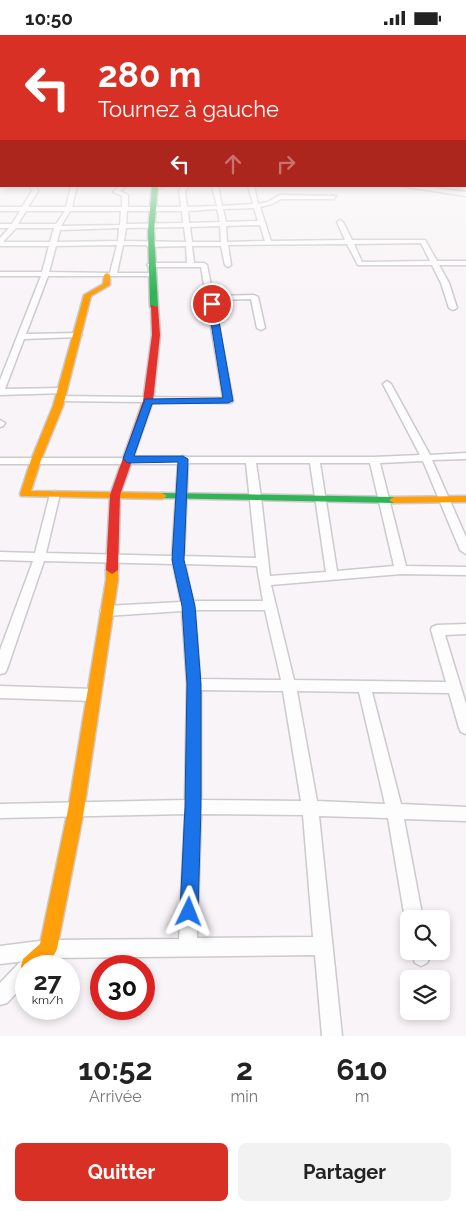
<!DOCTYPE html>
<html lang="fr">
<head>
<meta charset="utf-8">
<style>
  body { margin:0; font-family:Raleway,sans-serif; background:#f2f2f2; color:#222; height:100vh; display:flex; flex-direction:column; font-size:19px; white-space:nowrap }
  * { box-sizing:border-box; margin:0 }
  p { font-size:16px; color:#767676 }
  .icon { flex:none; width:28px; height:28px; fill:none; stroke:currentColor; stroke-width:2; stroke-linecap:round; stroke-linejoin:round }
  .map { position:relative; height:1001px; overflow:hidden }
  .side { display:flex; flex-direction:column; background:#fff; flex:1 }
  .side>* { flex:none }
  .guide { position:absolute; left:0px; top:0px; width:466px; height:152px; box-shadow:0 2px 8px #0003; background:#d93025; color:#fff; overflow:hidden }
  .controls { position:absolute; left:400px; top:875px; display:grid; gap:10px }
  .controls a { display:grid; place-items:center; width:50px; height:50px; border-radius:8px; background:#fff; box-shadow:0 2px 8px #0003; font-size:25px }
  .speed { position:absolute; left:15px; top:920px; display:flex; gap:10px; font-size:25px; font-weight:700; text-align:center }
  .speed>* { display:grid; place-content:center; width:65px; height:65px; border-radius:50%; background:#fff; box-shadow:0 2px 8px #0003; line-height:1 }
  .speed small { font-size:12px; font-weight:400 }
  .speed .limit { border:8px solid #d22; background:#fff; color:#111 }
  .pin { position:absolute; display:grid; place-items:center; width:42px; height:42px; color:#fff; margin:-21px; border:2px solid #fff; border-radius:50%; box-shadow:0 1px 5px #0007 }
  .me { position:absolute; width:55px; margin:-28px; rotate:2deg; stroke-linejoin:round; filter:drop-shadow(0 0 4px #0008) }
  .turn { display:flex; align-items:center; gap:18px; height:105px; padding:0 15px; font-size:22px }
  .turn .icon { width:65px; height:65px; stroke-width:2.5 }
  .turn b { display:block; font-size:35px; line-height:42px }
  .lanes { display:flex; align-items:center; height:48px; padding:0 15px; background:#0003; justify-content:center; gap:25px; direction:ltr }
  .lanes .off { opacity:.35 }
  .eta { display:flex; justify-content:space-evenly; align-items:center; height:85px; text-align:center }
  .eta b { font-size:30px; font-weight:700; line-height:35px }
  .button { display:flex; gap:10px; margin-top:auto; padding:10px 15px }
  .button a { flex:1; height:58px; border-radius:8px; background:#d93025; color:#fff; font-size:20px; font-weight:700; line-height:58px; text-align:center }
  .button a+a { background:#f2f2f2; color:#222 }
  .status { display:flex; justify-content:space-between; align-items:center; height:35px; padding:0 25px; background:#fff; direction:ltr }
  .status svg { height:14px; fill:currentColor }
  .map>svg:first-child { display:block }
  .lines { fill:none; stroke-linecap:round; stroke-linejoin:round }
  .street-casing { stroke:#cccacc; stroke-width:3 }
  .fast-casing { stroke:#cccacc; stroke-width:3 }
  .slow-casing { stroke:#cccacc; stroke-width:3 }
  .jam-casing { stroke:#cccacc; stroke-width:3 }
  .street { fill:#fefdfe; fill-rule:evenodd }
  .fast { fill:#30b455; fill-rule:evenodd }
  .slow { fill:#ff9f0a; fill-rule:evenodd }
  .jam { fill:#e5322d; fill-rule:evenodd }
  .route { fill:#1a73e8; stroke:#114b97 }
</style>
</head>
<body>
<div class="status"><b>10:50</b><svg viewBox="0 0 49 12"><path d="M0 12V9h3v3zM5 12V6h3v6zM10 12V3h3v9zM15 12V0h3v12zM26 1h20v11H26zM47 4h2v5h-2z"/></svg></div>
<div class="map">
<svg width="466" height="1001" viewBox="0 0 466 1001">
  <rect width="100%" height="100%" fill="#f8f4f7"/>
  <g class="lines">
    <g class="street-casing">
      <g id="street">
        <rect x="0" y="118" width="1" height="2"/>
        <rect x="465" y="118" width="1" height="1"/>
        <rect x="465" y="129" width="1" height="4"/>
        <rect x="0" y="137" width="1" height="4"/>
        <rect x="465" y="146" width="1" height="4"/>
        <path d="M0,148l1,3h2l-3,1z"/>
        <path d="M30,151h6l2,5 -10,16h38l5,-21h6l-5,21h50v-11l-9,-4 6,-6h7l-6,5 8,4v12h53l-2,-16 3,-5h6l-3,5 2,16 30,-1 -5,-20h6l4,20 31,-2 -5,-18h6l4,18 10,-2 12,-7 56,1 -2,3h-53l-9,5 -12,3 11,34 74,-1 -8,-18 3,-2 3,2 9,18h73l12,21h29v4h-27l10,18 8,25 -4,2 -4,-2 -8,-25 -9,-18h-74l-11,-21 -119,1 3,20 -3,2 -3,-2 -4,-19h-29l2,17h10l3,2 6,31 41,-1 4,2 7,31 -4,2 -4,-2 -6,-29 -37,1 19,101 -2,2 -175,-2v-4l3,-1 164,2 -22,-131h-51l-3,-2 3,-2h37l-1,-17 -37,1 -3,-2h-23l-6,28h34l3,2 -1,1h-105l-22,58 52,-1 4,2 -4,2 -54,2 -19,50 57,-1 3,1v4l-65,2v-15l41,-104h-41v-4h42l7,-26h-49v-8l9,-10h-9v-4h12l8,-13h-20v-4h22l10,-16zM254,173l4,13 -32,1 -3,-13zM217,174l3,13 -31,1 -1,-12zM26,176h39l-9,13h-38zM70,176h51l-1,14 -59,1zM127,176h55l1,12 -57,1zM260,190l5,16 -38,1 -1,-16zM220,191l1,16h-29l-2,-15zM184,192l2,15 -62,-1 2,-13zM16,193h38l-4,14h-47zM119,193l-1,13 -61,1 3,-12zM421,208l9,18 -68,1 -8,-18zM117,210l-7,28 -61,-1 7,-26z"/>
        <path d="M153,151h14l-12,3z"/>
        <path d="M400,151h18l48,6v4z"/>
        <path d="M387,346l4,3 39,71 36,-2v6l-34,1 34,77v17l-6,-4 -37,-89 -43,2 26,103 60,1v8l-65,-1 -130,11 23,95 152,2 -15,-52 1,-3 5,-2 29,-1v10l-21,1 21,69v30l-5,-2 -2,-4 -10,-35 -77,-1 29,112 65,3v14l-62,-2 19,100h-14v7l-4,-7 -17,-101 -69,-2 23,220h-20l-7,-81 -267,3 -22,3 7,2 1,3h-8v17l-19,20 -7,2v-22l19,-20 7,-2 -26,3v-18l48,-6 131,-1 6,-125 -185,4v-14l185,-4 2,-116 -5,-73 -76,5 -4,-2 -2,-3 2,-3 4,-2 75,-4 -8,-38 -129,-3 -37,108 -2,4 -5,1v-24l33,-89 -33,-1v-8l35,1 15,-59 5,-3 5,3 -14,59 126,3 6,-92h-178v-6h179l4,-2 4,1h187l46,-2 -37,-71zM188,428h58l10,95 -72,-2zM256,428h54l16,109 -56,4 -9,-79zM320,428h50l24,103 -57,5zM185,529l72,2 6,35h-70zM195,575h70l16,70 -81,-1zM201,655l82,1 18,110 -100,-1zM297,656l62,1 26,112 -68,-3zM201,779l102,1 10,122 -116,1z"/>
        <path d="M0,385l5,3 -2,3 -3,1z"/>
        <path d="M0,651l93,3 5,2 2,4 -2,4 -5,2 -93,-3z"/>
        <path d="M411,916h18l1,6 -3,6 -6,3 -6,-3z"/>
      </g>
    </g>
    <g class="fast-casing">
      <g id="fast">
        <path d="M152,151h6l-4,45 4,76 -4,2 -4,-2 -2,-76z"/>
        <path d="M162,458l232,4 5,3 -5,3 -236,-5 -1,-2 1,-2z"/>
      </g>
    </g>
    <g class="slow-casing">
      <g id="slow">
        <path d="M107,238l3,2v10l-19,11 -28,110 -22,54 -10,31 131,2 5,3 -5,3 -141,-3 -1,-2 11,-34 22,-54 31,-111 19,-11 1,-9z"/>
        <path d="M466,461v6l-72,1 -5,-3 5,-3z"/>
        <path d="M112,531l6,4v10l-34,230 -27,139 -3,6 -11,11h-17v8l-3,-1 -2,-7 2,-7 17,-15 28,-134 38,-230v-10z"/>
      </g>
    </g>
    <g class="jam-casing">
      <path id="jam" d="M151,270l7,2 2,28 -7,66 -33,94 -2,75 -6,4 -6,-4 4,-75 33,-94 9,-66z"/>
    </g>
    <use href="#street" class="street"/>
    <use href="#fast" class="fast"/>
    <use href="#slow" class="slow"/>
    <use href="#jam" class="jam"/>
  </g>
  <linearGradient id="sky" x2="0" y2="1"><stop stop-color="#9cb0da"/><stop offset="0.46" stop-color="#fcfafb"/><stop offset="1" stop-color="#fcfafb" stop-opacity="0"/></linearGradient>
  <rect width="466" height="258" fill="url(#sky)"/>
  <path class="route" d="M212,267l4,2 17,97 -5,2 -76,1 -18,52h49l5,3 -4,101 11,46 6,78v123l-3,105 -3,7 -6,2 -6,-2 -3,-7 5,-105 2,-123 -5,-78 -10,-46 6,-98 -50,1 -5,-4 22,-60 78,-1 -15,-94z"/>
</svg>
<div class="controls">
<a><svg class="icon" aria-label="search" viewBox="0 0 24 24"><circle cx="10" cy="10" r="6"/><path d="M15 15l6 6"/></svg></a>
<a><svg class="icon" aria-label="layers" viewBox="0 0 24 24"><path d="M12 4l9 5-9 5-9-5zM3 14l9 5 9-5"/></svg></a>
</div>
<div class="speed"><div>27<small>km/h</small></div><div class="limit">30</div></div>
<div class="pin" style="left:212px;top:269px;background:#d93025"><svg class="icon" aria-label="arrive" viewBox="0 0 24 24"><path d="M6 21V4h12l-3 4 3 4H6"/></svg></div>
<svg class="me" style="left:189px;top:877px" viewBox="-20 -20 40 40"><path d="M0-17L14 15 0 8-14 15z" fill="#1a73e8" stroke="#fff" stroke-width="4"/></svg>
<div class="guide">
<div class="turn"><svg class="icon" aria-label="left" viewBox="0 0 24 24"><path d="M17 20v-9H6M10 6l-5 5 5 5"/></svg><div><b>280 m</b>Tournez à gauche</div></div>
<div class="lanes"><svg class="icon" aria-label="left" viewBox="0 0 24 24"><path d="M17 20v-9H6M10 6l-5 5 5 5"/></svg><svg class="icon off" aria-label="ahead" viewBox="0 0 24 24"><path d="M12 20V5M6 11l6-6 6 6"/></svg><svg class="icon off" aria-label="right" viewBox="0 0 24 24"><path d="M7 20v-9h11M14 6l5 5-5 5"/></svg></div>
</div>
</div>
<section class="side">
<div class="eta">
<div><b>10:52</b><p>Arrivée</p></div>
<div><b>2</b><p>min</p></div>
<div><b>610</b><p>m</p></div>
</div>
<div class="button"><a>Quitter</a><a>Partager</a></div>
</section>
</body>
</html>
